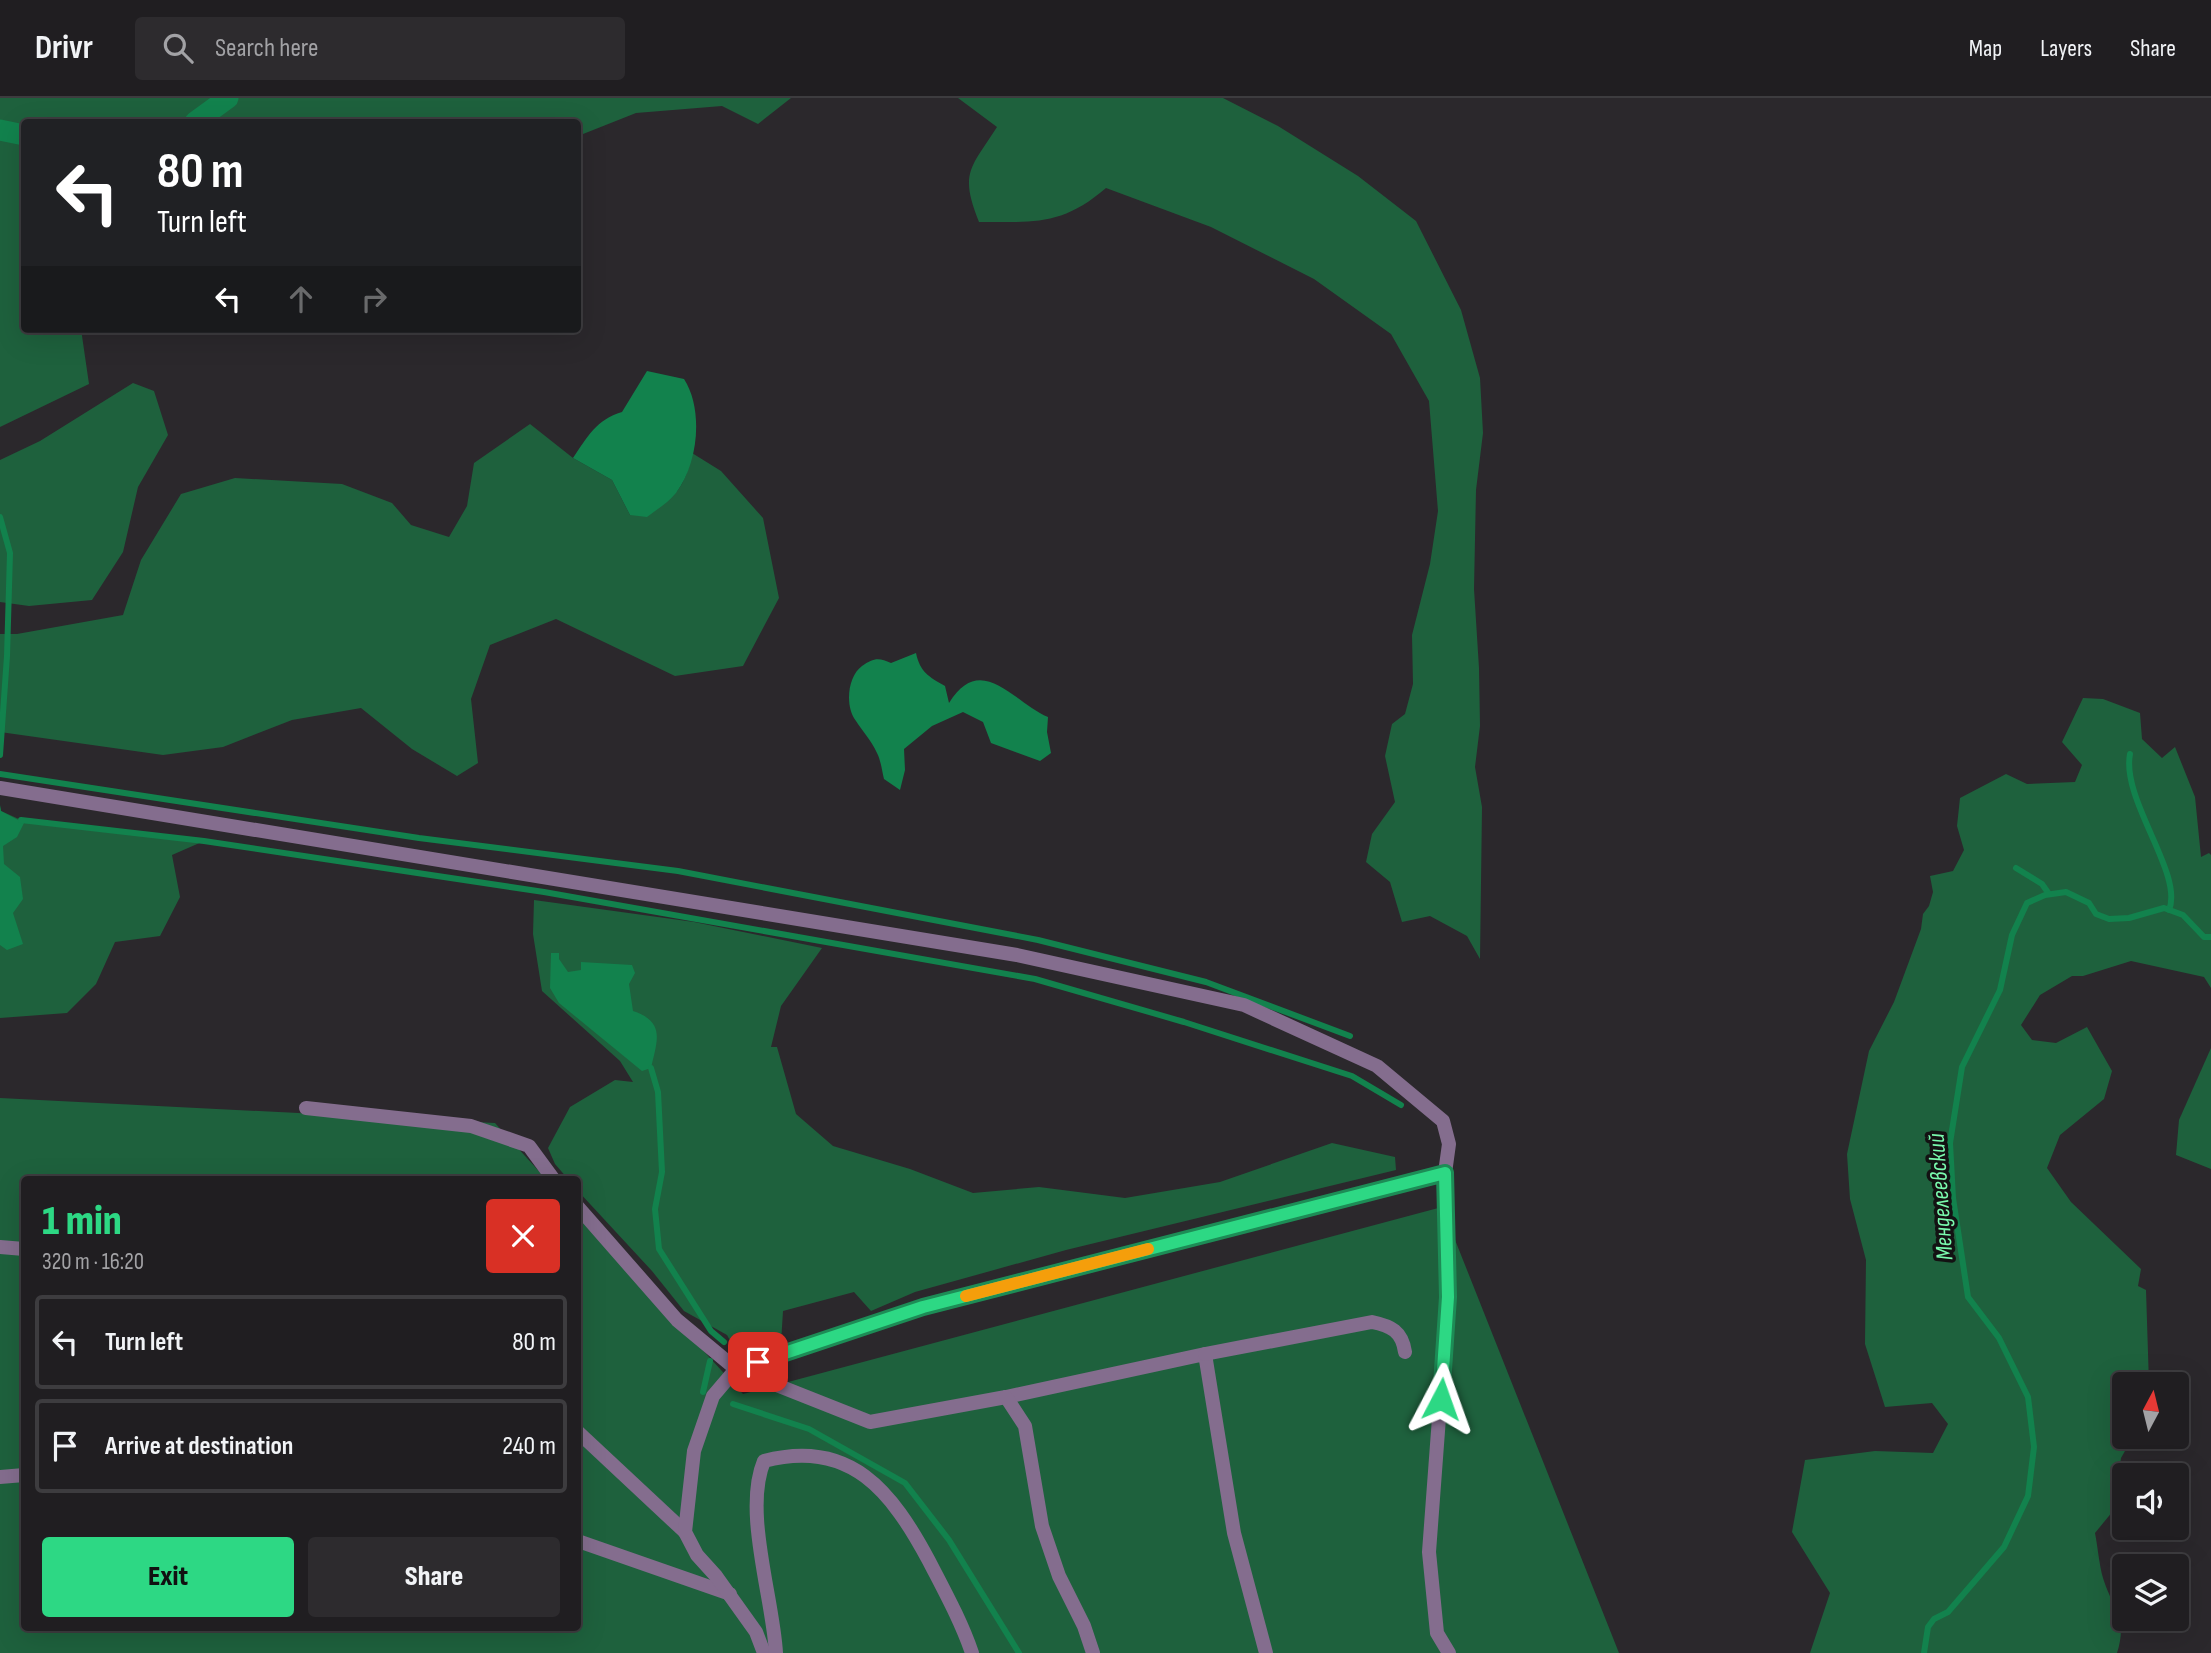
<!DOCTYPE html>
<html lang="en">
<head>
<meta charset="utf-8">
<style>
  body { margin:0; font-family:"Sofia Sans Condensed",sans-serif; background:#2d2b2e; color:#f1f3f6; height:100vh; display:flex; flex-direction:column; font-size:26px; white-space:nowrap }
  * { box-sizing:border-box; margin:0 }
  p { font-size:23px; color:#a2a2a5 }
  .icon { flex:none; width:38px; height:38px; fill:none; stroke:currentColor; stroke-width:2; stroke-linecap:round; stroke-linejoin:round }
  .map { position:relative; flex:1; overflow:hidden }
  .drawer { position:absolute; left:21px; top:1078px; width:560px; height:455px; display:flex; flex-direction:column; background:#201e21; border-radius:7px; box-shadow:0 7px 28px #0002,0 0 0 2px #3d3c3f }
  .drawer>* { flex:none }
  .top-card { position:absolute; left:21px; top:21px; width:560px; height:214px; border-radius:7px; box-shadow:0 7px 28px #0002,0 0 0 2px #3d3c3f; background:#202124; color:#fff; overflow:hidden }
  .needle { width:46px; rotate:7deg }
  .fabs { position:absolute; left:2112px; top:1274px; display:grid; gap:14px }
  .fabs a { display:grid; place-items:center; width:77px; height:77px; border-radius:7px; background:#201e21; box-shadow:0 7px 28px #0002,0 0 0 2px #3d3c3f; font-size:35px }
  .pin { position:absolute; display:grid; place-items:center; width:60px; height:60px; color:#fff; margin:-30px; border-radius:14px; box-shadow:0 4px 10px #0006 }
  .me { position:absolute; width:77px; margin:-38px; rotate:4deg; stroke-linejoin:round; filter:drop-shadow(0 0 5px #0008) }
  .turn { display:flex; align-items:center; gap:24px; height:147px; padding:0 21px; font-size:32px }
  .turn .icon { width:91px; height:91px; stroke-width:2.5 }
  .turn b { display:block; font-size:49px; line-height:60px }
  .lanes { display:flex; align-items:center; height:66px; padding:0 21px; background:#0003; justify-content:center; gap:35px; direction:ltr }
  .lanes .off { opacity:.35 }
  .round { display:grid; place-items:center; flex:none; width:74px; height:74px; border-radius:7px; background:#2d2b2e }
  .summary { display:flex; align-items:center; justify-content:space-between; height:119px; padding:0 21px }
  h1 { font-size:42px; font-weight:800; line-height:52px; color:#2dd884 }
  .action { display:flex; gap:14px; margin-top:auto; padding:14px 21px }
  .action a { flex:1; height:80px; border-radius:7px; background:#2dd884; color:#111; font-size:28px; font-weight:800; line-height:80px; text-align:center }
  .action a+a { background:#2d2b2e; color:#f1f3f6 }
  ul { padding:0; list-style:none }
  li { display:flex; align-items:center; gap:21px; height:94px; margin:0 14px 10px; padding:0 7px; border:4px solid #3d3c3f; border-radius:7px }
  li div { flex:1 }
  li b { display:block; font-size:26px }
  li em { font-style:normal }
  header { display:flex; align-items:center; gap:42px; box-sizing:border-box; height:98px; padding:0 35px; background:#201e21; border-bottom:2px solid #3d3c3f }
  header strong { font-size:33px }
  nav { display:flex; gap:38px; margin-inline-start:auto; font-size:24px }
  .search { width:490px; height:63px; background:#2d2b2e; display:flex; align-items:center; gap:18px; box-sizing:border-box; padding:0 24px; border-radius:7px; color:#a2a2a5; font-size:26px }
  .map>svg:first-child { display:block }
  .green { fill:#1e613d }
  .water { fill:#12824d }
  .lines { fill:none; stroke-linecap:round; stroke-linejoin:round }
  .stream { stroke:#12824d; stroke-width:6 }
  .canal { stroke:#12824d; stroke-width:21 }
  .street { stroke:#846d8e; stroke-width:14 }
  .route-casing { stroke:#1d8c56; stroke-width:18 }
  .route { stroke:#2dd884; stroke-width:12 }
  .slow { stroke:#f59e0b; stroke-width:12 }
  .labels { text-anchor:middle; stroke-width:7; stroke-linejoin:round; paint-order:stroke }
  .water-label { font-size:24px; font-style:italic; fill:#7afaae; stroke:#131213 }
</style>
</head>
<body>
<header>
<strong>Drivr</strong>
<div class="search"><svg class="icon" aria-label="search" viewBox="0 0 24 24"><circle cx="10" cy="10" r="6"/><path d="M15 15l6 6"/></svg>Search here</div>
<nav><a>Map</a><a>Layers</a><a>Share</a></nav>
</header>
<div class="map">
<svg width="2211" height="1555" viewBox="0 0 2211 1555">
  <rect width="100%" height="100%" fill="#2b282c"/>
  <g class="green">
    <path d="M0,0h791l-33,26 -36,-18 -86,7 -58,23v-14h-554v207h57l8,55 -89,43z"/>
    <path d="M958,0h265l55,28 80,50 58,45 45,89 19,68 3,55 -7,57 -2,99 5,79 1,58 -5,41 7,40 -2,152 -13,-23 -37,-20 -28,6 -12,-40 -24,-20 6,-28 23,-32 -10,-46 7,-32 13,-10 8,-30 -1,-49 18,-71 8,-53 -9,-110 -38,-67 -77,-55 -103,-52 -105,-39c-44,38 -72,34 -127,34 -20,-50 -8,-54 18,-95z"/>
    <path d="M133,285l21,8 14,44 -30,52 -15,65 -31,48 -63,6 -29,-4v-142l40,-19z"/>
    <path d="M530,326l43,34 39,22 18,35c40,-10 54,-21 62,-62l29,18 42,47 16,80 -36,68 -68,10 -119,-57 -66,26 -19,54 7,64 -21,13 -45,-27 -51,-41 -69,12 -69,27 -60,8 -163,-23v-98h17l106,-19 18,-55 40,-66 54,-16 107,6 50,19 19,22 38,12 18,-31 7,-43z"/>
    <path d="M2083,600l20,1 37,14 2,26 20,19 13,-11 20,50 6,60 8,-4 2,2v133l-7,-11 -73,-16 -48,15h-11l-32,19 -19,30 11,15 24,3 31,-16 25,44 -8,28 -44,36 -13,33 24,34 70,67 -3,17 8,4 3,94h-25v53h9l-12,21 -8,53 -18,22c3,15 4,31 8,45 10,32 25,40 14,75h-307l20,-60 -38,-61 13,-72 70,-9 58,2 15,-29 -16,-21 -47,4 -20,-63 1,-84 -16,-61 -3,-45 22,-103 25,-49 27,-73 2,-15 6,-8 4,-14 -3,-16 23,-5 11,-21 -7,-24 3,-28 46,-24 21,10 48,-2 7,-17 -20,-23z"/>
    <path d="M0,709l1,4 20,9 183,21 -32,14 8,42 -20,39 -45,6 -19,42 -29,29 -67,5z"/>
    <path d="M534,802l160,22 128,26 -41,58 -10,41h6l19,67 37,32 77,23 63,24 66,-6 86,11 95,-16 112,-39 63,14 1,13 -330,80 -151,42 -44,19 -17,-19 -71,19 -2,32 -41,16 -13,-24 -43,-24 -32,-40 -74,-80v-11l-10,-1 -13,-15 -7,-16 22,-41 45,-27 18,2 -13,-21 -78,-70 -9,-57z"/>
    <path d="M2211,950v121l-35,-14 3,-35z"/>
    <path d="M0,1000l495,25 51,56 -522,1v448h554v-414l165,180 699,-187 177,446h-1619z"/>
  </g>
  <g class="water">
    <path d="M647,273l37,8c20,31 14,85 -8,114 -8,10 -19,16 -29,24l-17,-2 -18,-35 -39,-22c15,-22 23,-38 49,-46z"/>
    <path d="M916,555c4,19 13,24 29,33l4,17c32,-52 64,-1 99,14l-1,15 4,21 -11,8 -49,-18 -8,-21 -20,-10 -31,14 -28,23 1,21 -5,20 -16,-11c-2,-8 -3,-18 -7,-26 -6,-13 -14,-21 -21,-32 -11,-14 -9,-44 6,-55 11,-8 17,-9 29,-3z"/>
    <path d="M0,707l1,6 23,12 -7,14 -14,9 1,18 16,13 3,22 -10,14 10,31 -16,6 -7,-5z"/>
    <path d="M551,855h8v6l9,13 13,-2v-8l51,3 3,8 -6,11 4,27c33,11 24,30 18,57l-9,3 -83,-68 -9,-15z"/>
  </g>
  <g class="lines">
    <g class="stream">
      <path d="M0,419l10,36 -3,103 -7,99"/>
      <path d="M2130,656c-9,46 54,120 39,156"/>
      <path d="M0,676l419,64 259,33 360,69 168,42 144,54"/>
      <path d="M21,722l183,21 340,51 491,87 149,43 168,54 49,29"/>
      <path d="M2016,770l26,16 7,10"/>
      <path d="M651,970l7,24 4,80 -7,37 4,40 52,82 13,11"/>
      <path d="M703,1294l7,-31"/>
      <path d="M733,1306l76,25 96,54 44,57 70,113"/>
      <path d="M1924,1555l4,-26 6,-8 14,-7 56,-65 24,-51 6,-49 -6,-50 -29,-59 -31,-41 -15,-99 -3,-55 12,-76 38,-77 12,-55 15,-32 18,-8 21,-3 23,11 7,11 13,5 20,-1 35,-10 19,7 21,22h7"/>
    </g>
    <g class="canal">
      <path d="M195,24l33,-24"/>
      <path d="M0,32l24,5"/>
    </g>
    <g class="street">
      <path d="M0,690l1017,167 227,50 133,61 66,55 6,23 -4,29"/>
      <path d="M306,1010l165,18 58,20 25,34"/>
      <path d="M578,1109l99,113 59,49 134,53 136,-25 199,-43 29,179 32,120"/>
      <path d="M0,1149l24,2"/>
      <path d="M1205,1256l167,-32c19,4 30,9 33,30"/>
      <path d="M1006,1299l19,29 17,100 17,50 25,50 9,27"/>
      <path d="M578,1334l107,100"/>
      <path d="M0,1379l24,-2"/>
      <path d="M578,1443l152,53"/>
      <path d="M764,1555l-8,-21 -40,-56 -19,-21 -12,-23 9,-81 19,-55 23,-27 187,-62 522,-134 3,124 -19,255 8,81 12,20"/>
      <path d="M776,1555c-3,-55 -33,-142 -12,-192 87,-23 128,31 165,100 16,31 32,60 43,92"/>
    </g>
  </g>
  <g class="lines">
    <g class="route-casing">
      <path id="route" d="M758,1264l165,-55 522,-134 3,124 -7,102"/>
    </g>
    <use href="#route" class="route"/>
    <path class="slow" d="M966,1198l182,-47"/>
  </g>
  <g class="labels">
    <g class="water-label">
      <text transform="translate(1940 1099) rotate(-94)" y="8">Менделеевский</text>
    </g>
  </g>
</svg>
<div class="fabs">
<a><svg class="needle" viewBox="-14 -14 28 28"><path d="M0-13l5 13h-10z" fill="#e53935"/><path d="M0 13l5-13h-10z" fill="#a2a2a5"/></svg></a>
<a><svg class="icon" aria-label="sound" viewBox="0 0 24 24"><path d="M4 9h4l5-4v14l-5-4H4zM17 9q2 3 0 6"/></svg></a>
<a><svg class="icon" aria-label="layers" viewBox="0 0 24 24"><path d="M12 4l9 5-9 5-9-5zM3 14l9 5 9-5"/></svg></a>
</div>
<div class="pin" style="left:758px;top:1264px;background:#d93025"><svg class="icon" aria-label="arrive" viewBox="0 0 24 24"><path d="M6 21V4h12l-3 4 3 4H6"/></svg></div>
<svg class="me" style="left:1441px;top:1301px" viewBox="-20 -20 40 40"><path d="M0-17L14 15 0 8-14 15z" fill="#2dd884" stroke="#fff" stroke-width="4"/></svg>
<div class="top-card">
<div class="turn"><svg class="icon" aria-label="left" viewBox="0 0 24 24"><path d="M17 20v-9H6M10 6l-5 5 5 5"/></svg><div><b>80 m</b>Turn left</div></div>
<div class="lanes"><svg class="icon" aria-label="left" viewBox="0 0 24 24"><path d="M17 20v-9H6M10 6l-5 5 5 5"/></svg><svg class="icon off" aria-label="ahead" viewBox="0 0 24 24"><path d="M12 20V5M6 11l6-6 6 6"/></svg><svg class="icon off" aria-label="right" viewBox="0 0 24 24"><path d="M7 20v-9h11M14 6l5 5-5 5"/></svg></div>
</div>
<section class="drawer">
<div class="summary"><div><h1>1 min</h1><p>320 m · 16:20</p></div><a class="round" style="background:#d93025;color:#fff"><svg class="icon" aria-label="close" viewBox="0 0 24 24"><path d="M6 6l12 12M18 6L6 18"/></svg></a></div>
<ul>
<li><svg class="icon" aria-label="left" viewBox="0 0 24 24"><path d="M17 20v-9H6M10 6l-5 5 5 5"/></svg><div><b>Turn left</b></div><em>80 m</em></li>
<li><svg class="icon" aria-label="arrive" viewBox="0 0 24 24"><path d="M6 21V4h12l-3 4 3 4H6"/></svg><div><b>Arrive at destination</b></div><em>240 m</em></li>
</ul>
<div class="action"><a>Exit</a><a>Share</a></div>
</section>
</div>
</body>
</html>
